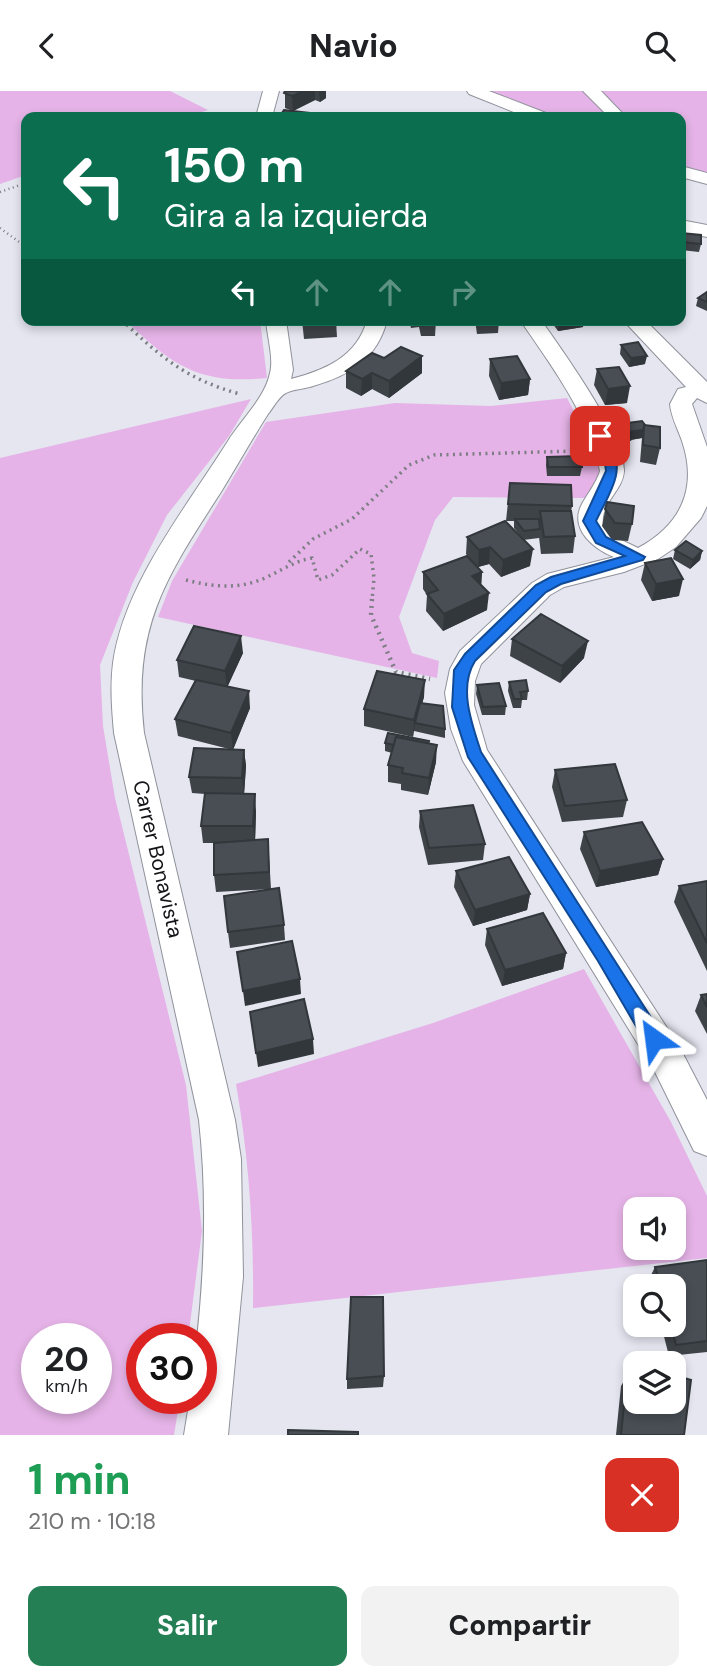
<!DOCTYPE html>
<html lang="es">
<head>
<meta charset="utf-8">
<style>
  body { margin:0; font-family:"DM Sans",sans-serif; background:#f2f2f2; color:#202124; height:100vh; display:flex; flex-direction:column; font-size:26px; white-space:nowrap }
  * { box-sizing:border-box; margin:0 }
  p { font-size:23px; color:#757577 }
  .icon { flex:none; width:38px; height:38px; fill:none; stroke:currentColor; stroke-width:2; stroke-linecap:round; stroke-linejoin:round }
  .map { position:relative; height:1344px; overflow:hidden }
  .sheet { display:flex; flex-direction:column; background:#fff; flex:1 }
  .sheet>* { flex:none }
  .top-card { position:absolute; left:21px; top:21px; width:665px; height:214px; border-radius:14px; box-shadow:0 4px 10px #0003; background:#0b6e4f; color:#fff; overflow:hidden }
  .buttons { position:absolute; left:623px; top:1106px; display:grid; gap:14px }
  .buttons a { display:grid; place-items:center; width:63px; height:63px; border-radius:14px; background:#fff; box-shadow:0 4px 10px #0003; font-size:35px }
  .speed { position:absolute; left:21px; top:1232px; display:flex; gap:14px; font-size:35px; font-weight:700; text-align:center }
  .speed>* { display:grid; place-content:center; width:91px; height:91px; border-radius:50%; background:#fff; box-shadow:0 4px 10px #0003; line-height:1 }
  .speed small { font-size:18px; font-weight:400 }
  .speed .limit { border:10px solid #d22; background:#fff; color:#111 }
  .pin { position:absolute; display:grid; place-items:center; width:60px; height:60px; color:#fff; margin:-30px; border-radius:14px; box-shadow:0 4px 10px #0006 }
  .me { position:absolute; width:77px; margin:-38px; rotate:329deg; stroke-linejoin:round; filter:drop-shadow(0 0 5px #0008) }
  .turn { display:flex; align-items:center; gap:24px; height:147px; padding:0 28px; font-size:32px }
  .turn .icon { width:91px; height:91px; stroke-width:2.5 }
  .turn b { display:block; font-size:49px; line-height:60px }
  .lanes { display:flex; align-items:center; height:66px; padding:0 28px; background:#0003; justify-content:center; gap:35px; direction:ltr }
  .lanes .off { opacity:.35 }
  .round { display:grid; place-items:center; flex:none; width:74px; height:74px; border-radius:14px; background:#f2f2f2 }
  .headline { display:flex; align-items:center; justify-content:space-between; height:119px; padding:0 28px }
  h1 { font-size:42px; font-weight:800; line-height:52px; color:#1e9e55 }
  .cta { display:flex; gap:14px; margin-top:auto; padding:14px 28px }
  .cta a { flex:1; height:80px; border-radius:14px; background:#247f54; color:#fff; font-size:28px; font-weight:800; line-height:80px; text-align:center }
  .cta a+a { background:#f2f2f2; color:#202124 }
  header { display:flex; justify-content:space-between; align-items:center; height:91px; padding:0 28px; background:#fff; font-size:32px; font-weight:800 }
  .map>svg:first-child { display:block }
  .green { fill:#e5b3e7; fill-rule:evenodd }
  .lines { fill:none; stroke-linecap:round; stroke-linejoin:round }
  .street-casing { stroke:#90929b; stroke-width:2 }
  .path-far2 { stroke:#7d7e85; stroke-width:2.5; stroke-dasharray:1 3.5; stroke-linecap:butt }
  .path-far1 { stroke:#7d7e85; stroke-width:3.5; stroke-dasharray:2 4.5; stroke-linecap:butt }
  .path { stroke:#7d7e85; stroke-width:4.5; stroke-dasharray:2 5; stroke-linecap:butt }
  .street { fill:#fff; fill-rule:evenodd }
  .wall { fill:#3e4348 }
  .shaded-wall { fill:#32373b }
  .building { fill:#484e54; stroke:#32373b; stroke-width:2 }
  .route { fill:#1a73e8; stroke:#114b97; stroke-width:2 }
  .labels { text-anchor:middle; stroke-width:7; stroke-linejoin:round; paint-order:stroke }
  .street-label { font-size:21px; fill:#151519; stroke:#fff }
</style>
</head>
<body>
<header><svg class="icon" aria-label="back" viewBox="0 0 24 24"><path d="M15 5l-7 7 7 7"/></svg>Navio<svg class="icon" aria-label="search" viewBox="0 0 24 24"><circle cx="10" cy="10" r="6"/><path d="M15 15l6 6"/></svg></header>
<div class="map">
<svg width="707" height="1344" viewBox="0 0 707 1344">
  <rect width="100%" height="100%" fill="#e5e6f0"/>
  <g class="green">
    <path d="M0,0h170l38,19 -21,7h-161v58l-26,9z"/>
    <path d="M483,0h224v82l-26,-7v-49h-134z"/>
    <path d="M125,229h135l7,58c-69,7 -95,-13 -142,-58z"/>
    <path d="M567,307l35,67 -4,16 -11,17 -134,-1 -18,23 -36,97 13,36 27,8 -2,17 -279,-61 14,-36 94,-159 129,-19 96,3z"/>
    <path d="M251,308l-22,37 -62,79 -34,67 -33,83 3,61 12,72 71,287 16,146 -14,108h-46v59h38l-6,37h-174v-977zM37,1248h59v59h-59z"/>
    <path d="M584,878l87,153 36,74v62l-454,50c1,-76 -4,-149 -17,-224l197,-61zM635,1118h39v39h-39z"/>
  </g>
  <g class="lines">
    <g class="street-casing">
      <g id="street">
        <path d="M263,0h16l-7,26h-16z"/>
        <path d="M467,0h22l57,22 2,4h-22l-57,-23z"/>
        <path d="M583,0h18l25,26h-17z"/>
        <path d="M681,75l26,7v11l-26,-7z"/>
        <path d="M681,129l26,5v12l-26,-5z"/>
        <path d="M266,229h20l7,50 -2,9c34,-9 66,-22 76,-59h20c-9,38 -38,56 -74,66 -8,3 -20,3 -27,7 -7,3 -13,15 -18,21 -16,25 -31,52 -47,78 -55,85 -89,135 -77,241l91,387 6,39 2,118 -15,158h-44l6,-37h11v-59h-4c8,-74 10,-146 2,-219l-85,-387c-2,-23 -4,-46 -1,-70 11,-79 73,-155 115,-222 13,-21 37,-43 42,-68 4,-15 -3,-37 -4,-53z"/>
        <path d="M520,229h21c21,30 84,117 83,151 -1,20 -24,32 -21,54l10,11 25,12c43,-23 60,-60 44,-107 -4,-12 -11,-24 -12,-37l8,-15 8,-2 -63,-67h22l62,62v21l-10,-5 -5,6 15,43v59l-6,12 -25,29 -18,12 -34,13 -60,15 -14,8 -69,69 -6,17 -1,24 13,45 193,298 27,52v56l-13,-5 -40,-81 -191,-309 -12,-32 -6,-36 5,-24 10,-18 72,-68 15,-9 67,-17c-20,-8 -44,-27 -33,-51 6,-12 15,-22 19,-35 -8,-51 -51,-109 -80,-151z"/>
      </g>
    </g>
    <g class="path-far2">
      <path d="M0,101l26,-9"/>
      <path d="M0,137l26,19"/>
    </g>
    <g class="path-far1">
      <path d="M122,229c38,37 66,60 118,74"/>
      <path d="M289,471l24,-23 39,-20 57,-54 25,-10 143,-4"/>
      <path d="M186,489c27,7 54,10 81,-3 15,-7 28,-16 45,-19l6,22 14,-5 28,-26 11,5 3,24 -2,23"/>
    </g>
    <path class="path" d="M372,508l-1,16 25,57 34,7"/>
    <use href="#street" class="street"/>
  </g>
  <g class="wall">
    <path d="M285,0h41v7l-6,4 -5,-2 -22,11 -8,-3z"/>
    <path d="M681,142l20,11 -2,8 -18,-2z"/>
    <path d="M707,201v19l-11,-5 2,-8z"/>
    <path d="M302,229h34l1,17 -33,2z"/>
    <path d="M409,229h27l-1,16h-14l-2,-9 -8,1z"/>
    <path d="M475,229h24l-1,13 -21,1z"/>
    <path d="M550,229h34l-1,7 -25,4z"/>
    <path d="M621,254l24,19 -16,3 -9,-13z"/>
    <path d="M490,268l40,20 -2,16 -29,5 -10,-24z"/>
    <path d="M597,278l30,34 -22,2 -11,-20z"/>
    <path d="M346,280l76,2 -33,25 -17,-9 -11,7 -15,-8z"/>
    <path d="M642,330l18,27 -4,17 -16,-3 2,-24 -12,2 -2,9 -8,1 -9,-16 1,-9z"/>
    <path d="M547,366l35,10 -2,9h-33l-1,-11z"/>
    <path d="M510,392l62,23 -1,6 4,24 -2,17 -32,1 -2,-17v1l-16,2 7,26 -29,11 -12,-13 -11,3 4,5 -1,13 6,25 -44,21 -17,-20 1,-16 -4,-6v-17l47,-13 -4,-5 1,-17 56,2 -9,-11v-7h-8z"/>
    <path d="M607,411l25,22 -4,17 -16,-1 -10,-14z"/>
    <path d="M675,459l27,1 -2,9 -10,9 -17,-10z"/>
    <path d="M645,472l34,33 -27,5 -11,-21z"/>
    <path d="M512,548l72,19 -24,25 -50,-27z"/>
    <path d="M243,562l-16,34 23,21 -17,41 11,1 2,16 -2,28 12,17 -1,29 13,-1 3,50 -55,3 -2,-17 4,-32h-15l-2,-17 4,-32 -13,-1 -3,-16 40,-28 -51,-13 -3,-17 21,-38 -17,-4 -2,-17z"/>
    <path d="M509,591l19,9 -1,9h-5l-1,8h-8l-5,-17z"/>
    <path d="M477,594l29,21 -1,9h-23l-6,-21z"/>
    <path d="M424,606l-2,6 23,26v9l-31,-7 -1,6 -49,-11v-17z"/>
    <path d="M385,652l44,1 7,18 -8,33 -27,-5v-6l-13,-2v-17l4,-12 -7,-2z"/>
    <path d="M555,679l72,30 -4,17 -61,5 -10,-35z"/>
    <path d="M420,720l65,33 -2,16 -55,5 -9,-38z"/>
    <path d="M584,741l79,27 -5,16 -62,12 -16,-38z"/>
    <path d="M456,780l74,23 -3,16 -54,16 -19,-39z"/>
    <path d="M707,790v90l-33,-69 5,-16z"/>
    <path d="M284,834l1,15 -55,8 -2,-16z"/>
    <path d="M487,838l79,24 -3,16 -61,17 -17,-41z"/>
    <path d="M707,903v40l-12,-23 6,-16z"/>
    <path d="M707,1169v92l-38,4 -8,-31h13v-39h-23l-2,-7 6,-12z"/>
    <path d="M384,1285l-1,11 -36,2v-10z"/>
    <path d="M627,1285l57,59h-68l5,-49z"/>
  </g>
  <g class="shaded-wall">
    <path d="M304,0h11v9l-22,11 -1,-15z"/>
    <path d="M319,0h7v7l-6,4z"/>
    <path d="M559,229h25l-1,7 -25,4z"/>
    <path d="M422,265v17l-33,25v-17z"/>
    <path d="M647,265l-2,8 -16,3 2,-9z"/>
    <path d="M372,282v16l-11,7 1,-17z"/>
    <path d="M530,288l-2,16 -29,5 2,-17z"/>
    <path d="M630,295l-3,17 -22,2 3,-16z"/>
    <path d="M643,339l-1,8 -12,2 -2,9 -8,1 2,-9 4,-9z"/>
    <path d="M490,456l-1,17 -11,3 1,-17z"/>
    <path d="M533,458l-3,17 -29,11 2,-17z"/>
    <path d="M702,460l-2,9 -10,9 3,-9z"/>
    <path d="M482,481l-1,17 -9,-13z"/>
    <path d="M683,488l-4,17 -27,5 4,-17z"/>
    <path d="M489,502l-2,17 -44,21 1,-17z"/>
    <path d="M241,545l2,17 -16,35 -2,-17z"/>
    <path d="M588,550l-4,17 -24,25 2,-17z"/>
    <path d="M425,589l-1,17 -7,26h-2l-2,14 1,-17z"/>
    <path d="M249,600l1,17 -17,42 -2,-17z"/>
    <path d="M437,654l-1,17 -8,33 1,-17z"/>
    <path d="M244,659l2,16 -2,29 -2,-17z"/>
    <path d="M255,703l1,17 -1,32 -2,-17z"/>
    <path d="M663,768l-5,16 -62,12 4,-16z"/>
    <path d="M530,803l-3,16 -54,16 2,-16z"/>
    <path d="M566,862l-3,16 -61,17 3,-16z"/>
    <path d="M300,888l1,15 -56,12 -2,-15z"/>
    <path d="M313,948l1,15 -56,13 -2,-14z"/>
  </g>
  <g class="building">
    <path d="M285,0h19l-12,5 -8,-3z"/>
    <path d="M284,19l27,3 -2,4h-30z"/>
    <path d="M223,22l8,4h-20z"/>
    <path d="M681,142l20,2v9l-20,-2z"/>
    <path d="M707,201v10l-9,-4z"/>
    <path d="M303,229h33v1l-33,2z"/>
    <path d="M638,251l9,14 -16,2 -10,-13z"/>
    <path d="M401,256l21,9 -33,25 -17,-8 -10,6 -16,-8 26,-18 12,5z"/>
    <path d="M517,265l13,23 -29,4 -11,-24z"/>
    <path d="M619,276l11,19 -22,3 -11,-20z"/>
    <path d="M642,330l3,4 -2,5 -17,2 4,8 -8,1 -10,-16z"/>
    <path d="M644,334l16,2v21l-17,-3z"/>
    <path d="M580,365l2,11h-34l-1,-10z"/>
    <path d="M510,392l61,2 1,21 -64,-2z"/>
    <path d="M607,411l27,4 -2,18 -17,-1 -10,-14z"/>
    <path d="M540,420h31l4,25 -31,1z"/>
    <path d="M515,428h24l1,10 -16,2z"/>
    <path d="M505,430l28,28 -30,11 -13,-13 -11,3 -12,-13z"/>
    <path d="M686,450l16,10 -9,9 -18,-10z"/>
    <path d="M467,465l15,16 -10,4 17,17 -45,21 -17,-20 11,-4 -15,-18z"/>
    <path d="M671,467l12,21 -27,5 -11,-21z"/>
    <path d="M541,523l47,27 -26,25 -50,-27z"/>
    <path d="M194,535l47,10 -16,35 -48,-11z"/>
    <path d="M377,580l48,9 -11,40 -50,-11z"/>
    <path d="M196,589l53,11 -18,42 -56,-14z"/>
    <path d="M526,589l2,11 -8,1 2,7h-8l-5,-17z"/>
    <path d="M499,592l7,23 -23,1 -6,-22z"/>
    <path d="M420,612l23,3 2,23 -30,-6z"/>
    <path d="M388,642l41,8 -1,3 -32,-7 -2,8 -9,-2z"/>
    <path d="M396,646l41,8 -8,33 -27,-5 1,-5 -15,-3z"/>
    <path d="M194,657l50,2 -2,28 -53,-1z"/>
    <path d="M615,673l12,36 -62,6 -10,-36z"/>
    <path d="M205,702l50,1 -2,32h-52z"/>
    <path d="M473,714l12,39 -56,4 -9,-37z"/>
    <path d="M642,731l21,37 -63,12 -16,-39z"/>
    <path d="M268,748l1,33 -55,3v-32z"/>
    <path d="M509,766l21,37 -55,16 -19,-39z"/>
    <path d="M707,790v62l-28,-57z"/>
    <path d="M279,797l5,37 -56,7 -4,-36z"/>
    <path d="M543,822l23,40 -61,17 -18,-41z"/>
    <path d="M292,850l8,38 -57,12 -6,-39z"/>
    <path d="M707,903v13l-6,-12z"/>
    <path d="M304,908l9,40 -57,14 -6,-41z"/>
    <path d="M707,1169v81l-31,4 -5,-20h3v-39h-13l-6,-19z"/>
    <path d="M351,1206h32l1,79 -37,3z"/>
    <path d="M674,1284l17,5 -7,55h-63l6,-59 8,2v24h39z"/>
    <path d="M288,1339l70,2v3h-70z"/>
  </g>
  <path class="route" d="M600,341c7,2 8,5 11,12 15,29 -2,49 -15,77l10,16 39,20 -2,3 -82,24 -15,8 -71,69c-17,27 -3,63 6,91l180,281 3,6 -3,6 -7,2 -7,-2 -49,-84 -130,-204 -16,-50 2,-37 11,-16 71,-69 15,-8 74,-21 -29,-13 -13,-22 23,-50 -2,-15 -10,-20z"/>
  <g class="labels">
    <g class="street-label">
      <text transform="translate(158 768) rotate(77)" y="7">Carrer Bonavista</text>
    </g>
  </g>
</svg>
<div class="buttons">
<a><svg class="icon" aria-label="sound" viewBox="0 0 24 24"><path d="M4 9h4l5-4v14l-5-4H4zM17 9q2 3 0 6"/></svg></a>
<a><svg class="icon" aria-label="search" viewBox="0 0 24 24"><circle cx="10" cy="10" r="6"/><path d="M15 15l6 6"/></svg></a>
<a><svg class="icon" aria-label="layers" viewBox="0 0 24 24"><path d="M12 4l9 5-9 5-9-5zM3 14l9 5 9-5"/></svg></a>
</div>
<div class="speed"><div>20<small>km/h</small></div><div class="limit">30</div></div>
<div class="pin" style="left:600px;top:345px;background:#d93025"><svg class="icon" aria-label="arrive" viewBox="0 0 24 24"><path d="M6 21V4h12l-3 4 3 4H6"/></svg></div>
<svg class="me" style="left:654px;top:948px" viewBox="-20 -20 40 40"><path d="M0-17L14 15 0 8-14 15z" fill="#1a73e8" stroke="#fff" stroke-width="4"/></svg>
<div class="top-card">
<div class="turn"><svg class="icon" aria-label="left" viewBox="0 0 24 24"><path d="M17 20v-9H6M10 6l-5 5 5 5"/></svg><div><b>150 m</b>Gira a la izquierda</div></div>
<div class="lanes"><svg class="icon" aria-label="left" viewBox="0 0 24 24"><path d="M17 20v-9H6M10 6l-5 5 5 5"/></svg><svg class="icon off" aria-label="ahead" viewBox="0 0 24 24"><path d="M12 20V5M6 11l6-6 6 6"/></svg><svg class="icon off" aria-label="ahead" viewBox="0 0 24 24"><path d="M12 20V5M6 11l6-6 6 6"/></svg><svg class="icon off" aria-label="right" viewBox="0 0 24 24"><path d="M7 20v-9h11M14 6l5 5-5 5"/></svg></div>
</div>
</div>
<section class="sheet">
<div class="headline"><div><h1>1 min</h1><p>210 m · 10:18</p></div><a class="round" style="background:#d93025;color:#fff"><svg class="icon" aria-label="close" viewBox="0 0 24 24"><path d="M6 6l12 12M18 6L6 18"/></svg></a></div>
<div class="cta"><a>Salir</a><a>Compartir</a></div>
</section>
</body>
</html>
